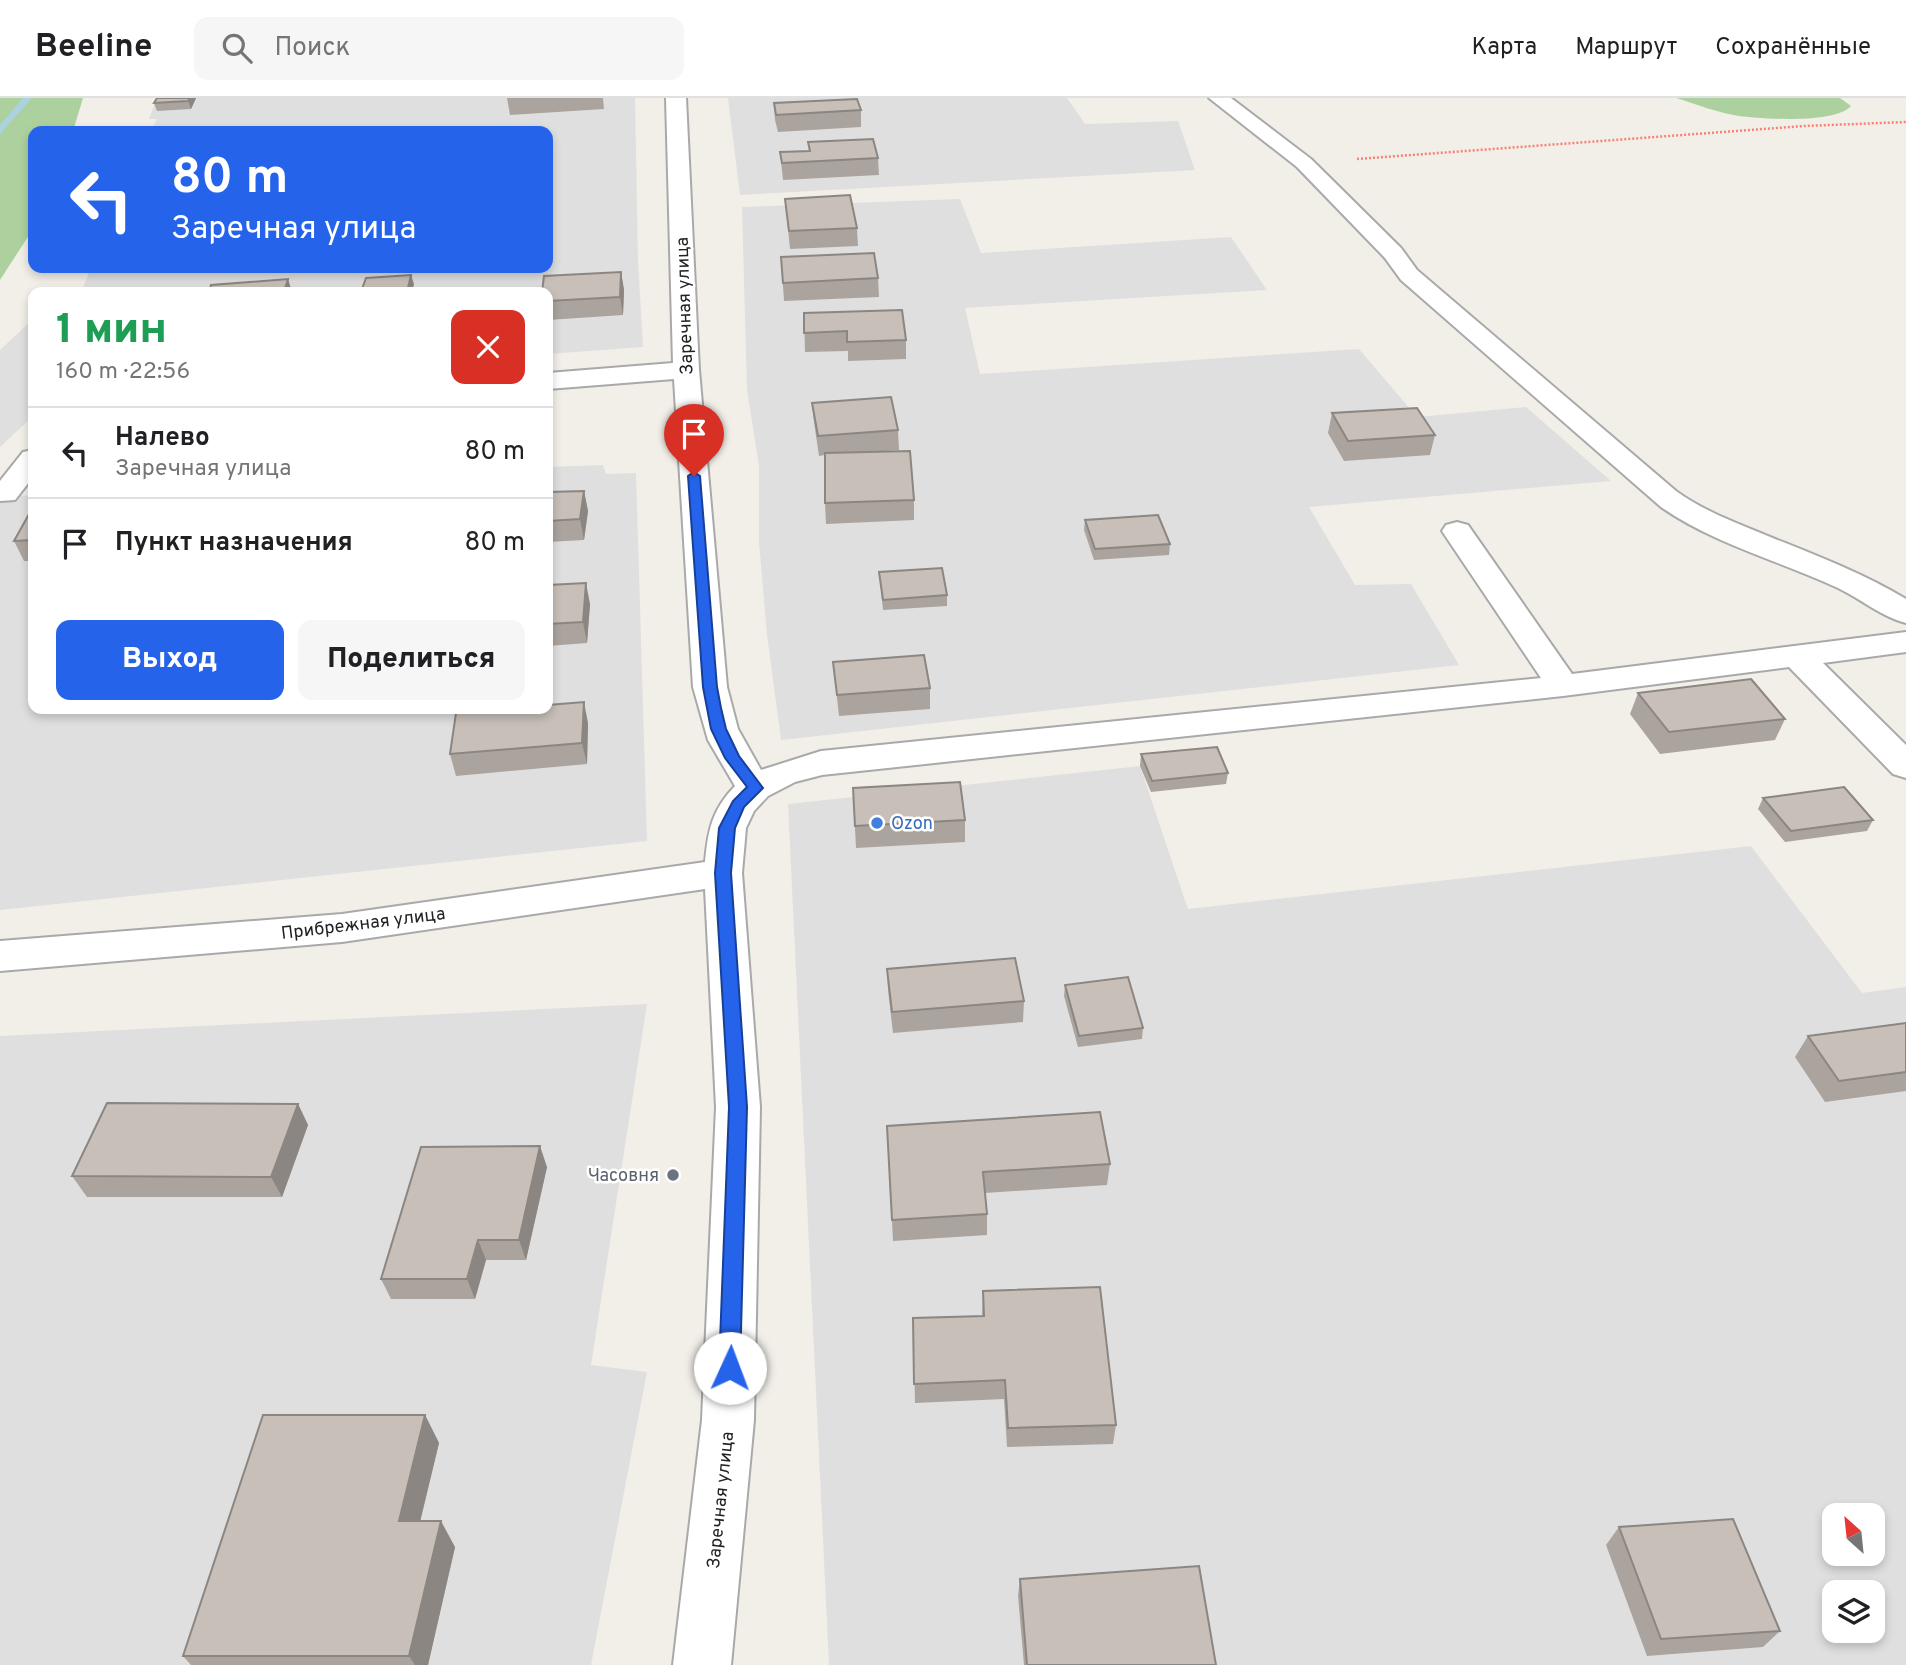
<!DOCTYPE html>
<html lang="ru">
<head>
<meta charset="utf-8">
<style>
  body { margin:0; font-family:Overpass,sans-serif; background:#f6f6f6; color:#202124; height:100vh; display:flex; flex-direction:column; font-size:26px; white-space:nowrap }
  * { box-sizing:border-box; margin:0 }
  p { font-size:23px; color:#757577 }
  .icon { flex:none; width:38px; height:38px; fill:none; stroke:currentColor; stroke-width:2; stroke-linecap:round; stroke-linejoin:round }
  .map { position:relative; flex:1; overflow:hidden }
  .panel { position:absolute; left:28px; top:189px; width:525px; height:427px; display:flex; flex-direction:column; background:#fff; border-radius:14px; box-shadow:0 4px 10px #0003 }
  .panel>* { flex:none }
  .hud { position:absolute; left:28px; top:28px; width:525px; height:147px; border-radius:14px; box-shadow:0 4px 10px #0003; background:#2563eb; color:#fff; overflow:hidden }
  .needle { width:46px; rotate:333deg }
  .controls { position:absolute; left:1822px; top:1405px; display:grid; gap:14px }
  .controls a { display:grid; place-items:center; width:63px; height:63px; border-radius:14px; background:#fff; box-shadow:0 4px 10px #0003; font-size:35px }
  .pin { position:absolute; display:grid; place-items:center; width:60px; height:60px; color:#fff; margin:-72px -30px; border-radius:50% 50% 50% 0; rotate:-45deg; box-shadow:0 0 7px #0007 }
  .pin .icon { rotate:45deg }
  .me { position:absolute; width:77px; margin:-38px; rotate:2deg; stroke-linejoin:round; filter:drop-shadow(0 0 5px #0008) }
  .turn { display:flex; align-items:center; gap:24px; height:147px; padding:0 28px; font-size:32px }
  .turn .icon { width:91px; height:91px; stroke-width:2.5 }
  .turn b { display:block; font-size:49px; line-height:60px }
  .round { display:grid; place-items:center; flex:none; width:74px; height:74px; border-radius:14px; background:#f6f6f6 }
  .summary { display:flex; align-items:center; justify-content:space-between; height:119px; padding:0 28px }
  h1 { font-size:42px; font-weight:800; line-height:52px; color:#1e9e55 }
  .button { display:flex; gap:14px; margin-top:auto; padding:14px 28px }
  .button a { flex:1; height:80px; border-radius:14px; background:#2563eb; color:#fff; font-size:28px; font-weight:800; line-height:80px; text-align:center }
  .button a+a { background:#f6f6f6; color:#202124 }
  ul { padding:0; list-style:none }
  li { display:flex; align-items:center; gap:21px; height:91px; padding:0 28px; border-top:2px solid #e0e0e0 }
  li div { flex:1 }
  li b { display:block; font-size:26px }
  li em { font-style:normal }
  header { display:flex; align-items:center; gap:42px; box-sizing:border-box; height:98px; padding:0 35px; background:#fff; border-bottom:2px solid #e0e0e0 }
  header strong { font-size:33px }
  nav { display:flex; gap:38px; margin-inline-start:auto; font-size:24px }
  .search { width:490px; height:63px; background:#f6f6f6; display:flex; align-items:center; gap:18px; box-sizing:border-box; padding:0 24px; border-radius:14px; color:#757577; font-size:26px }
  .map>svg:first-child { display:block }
  .residential { fill:#e0dfdf; fill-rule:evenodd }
  .forest { fill:#add19e }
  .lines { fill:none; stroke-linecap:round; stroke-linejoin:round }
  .stream { fill:#aad3df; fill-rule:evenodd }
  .minor-casing { stroke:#a9a9a9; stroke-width:4 }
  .path { stroke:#fa8072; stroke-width:2.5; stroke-dasharray:2 2; stroke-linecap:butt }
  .minor { fill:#fff; fill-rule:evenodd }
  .wall { fill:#aba49e }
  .shaded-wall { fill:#8b8681 }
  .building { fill:#c7bfb8; stroke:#8b8681; stroke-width:2 }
  .route { fill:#2563eb; stroke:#184099; stroke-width:2 }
  .shop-dot { fill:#3f7fe0; stroke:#fff; stroke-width:2.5 }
  .worship-dot { fill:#6b7280; stroke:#fff; stroke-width:2.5 }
  .labels { text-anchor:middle; stroke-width:5; stroke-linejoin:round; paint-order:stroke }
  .street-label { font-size:18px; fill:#222; stroke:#fff }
  .shop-label { font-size:18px; fill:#366cbe; stroke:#fff; text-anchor:start }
  .worship-label { font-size:18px; fill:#5b616d; stroke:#fff; text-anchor:end }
</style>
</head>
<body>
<header>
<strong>Beeline</strong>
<div class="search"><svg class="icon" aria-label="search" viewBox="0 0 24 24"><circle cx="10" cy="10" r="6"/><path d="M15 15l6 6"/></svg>Поиск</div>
<nav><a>Карта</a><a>Маршрут</a><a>Сохранённые</a></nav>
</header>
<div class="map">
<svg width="1906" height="1567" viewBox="0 0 1906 1567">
  <rect width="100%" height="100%" fill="#f2efe9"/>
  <g class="residential">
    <path d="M157,0h478l3,163 5,86 -95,7v-62h-467l10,-24h457v-137h-397l6,-12h-8z"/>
    <path d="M728,0h339l18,26 93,-3 17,49 -455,25z"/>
    <path d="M960,101l21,54 250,-16 36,53 -302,18 15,66 379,-25 58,68 109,-10 85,74 -302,26 46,78 56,-1 48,81 -678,75 -14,-105 -8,-93v-76l-12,-76 -5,-183z"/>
    <path d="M33,221v97l-33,31v-97z"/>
    <path d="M603,367l3,9 30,-1 11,368 -647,69v-413l33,-2v214h515v-242z"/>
    <path d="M1140,668l48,143 563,-63 111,147 44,-6v678h-1077l-41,-861zM1834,1418h38v38h-38zM1834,1494h38v39h-38z"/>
    <path d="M647,906l-56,361 56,7 -56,293h-591v-629z"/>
  </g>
  <g class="forest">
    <path d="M0,0h83l-10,33h-40v98l-33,51z"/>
    <path d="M1676,0h164l11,8c-16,18 -88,13 -112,10 -21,-3 -43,-12 -63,-18z"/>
  </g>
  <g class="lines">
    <path class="stream" d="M23,0h9l-32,36v-9z"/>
    <g class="minor-casing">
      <g id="minor">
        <path d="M666,0h20l13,272 28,317 11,42 23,41 60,-19 720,-73 -99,-147 4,-6 11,-3 11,3 104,149 334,-42v20l-83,11 83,82v33l-13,-4 -104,-107 -226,29 -741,79 -27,7 -27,14 -14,15 -8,17 -4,45 18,234 -6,313 -23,245h-58l29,-245 14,-313 -11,-218 -363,53 -342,29v-30l342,-27 363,-52c3,-32 7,-52 30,-76l-27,-46 -15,-53 -19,-308 -126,10v-16l125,-10z"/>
        <path d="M1209,0h22l80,61 90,89 16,22 259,221c26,19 58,31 87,43 49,20 98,38 143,65v24c-24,-6 -45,-24 -68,-35 -58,-27 -124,-44 -177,-81l-260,-227 -16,-22 -88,-91z"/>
        <path d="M33,352v27l-18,23 -15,1v-20l23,-29z"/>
      </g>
    </g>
    <path class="path" d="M1357,61l447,-33 102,-4"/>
    <use href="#minor" class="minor"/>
  </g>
  <g class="wall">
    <path d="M157,0h39l-5,11 -34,2 -3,-8z"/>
    <path d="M507,0h96l1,11 -94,6z"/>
    <path d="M774,5l87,7v17l-83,5 -3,-12z"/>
    <path d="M808,44l70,16 1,17 -96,5 -3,-28 29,-1z"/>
    <path d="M785,101l72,29 1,18 -68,3z"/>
    <path d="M781,159l97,21 1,19 -95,4z"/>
    <path d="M621,174l3,18 -1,25 -75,5v-28z"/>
    <path d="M804,215l102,27v19l-58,2v-10l-43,1z"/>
    <path d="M812,305l86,27 1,20 -27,2 42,48v20l-88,4 -1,-21v-48l-6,1 -5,-34z"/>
    <path d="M1332,315l103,22 -5,20 -86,6 -16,-28z"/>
    <path d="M584,393l4,20 -4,29 -36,2v-50z"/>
    <path d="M33,409v54h-9l-10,-20z"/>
    <path d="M1085,422l85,24 -1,11 -75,5 -10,-30z"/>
    <path d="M879,474l68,23v11l-64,4z"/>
    <path d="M548,487l42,19 -3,39 -39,3z"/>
    <path d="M833,564l97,26v21l-91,7z"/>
    <path d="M1638,595l147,26 -10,21 -115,14 -30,-40z"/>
    <path d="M588,625l-1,41 -131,12 -6,-22z"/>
    <path d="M1141,656l87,19 -2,11 -75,8 -11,-26z"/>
    <path d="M853,690l112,32v22l-109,6z"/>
    <path d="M1763,700l110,22 -6,11 -82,11 -27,-33z"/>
    <path d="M887,871l137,32 -1,21 -130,11 -5,-43z"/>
    <path d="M1065,887l78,43 -1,11 -64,8 -14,-51z"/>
    <path d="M1906,925v68l-81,11 -30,-45 13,-21z"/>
    <path d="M298,1006l10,21 -26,72h-195l-15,-21z"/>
    <path d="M887,1028l223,38 -3,21 -122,8 2,21v21l-94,6z"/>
    <path d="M547,1069l-21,93h-40l-11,39h-84l-10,-20z"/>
    <path d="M983,1193l133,134 -3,19 -106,3 -3,-48 -89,4 -2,-85 69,-2z"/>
    <path d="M425,1317l14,28 -19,78 35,26 -27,118h-237l-8,-9z"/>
    <path d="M1619,1429l161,104 -17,16 -116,9 -41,-111z"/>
    <path d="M1020,1481l196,86h-192l-6,-69z"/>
  </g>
  <g class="shaded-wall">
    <path d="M190,0h6l-5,11 -3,-8z"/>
    <path d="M621,174l3,18 -1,25 -3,-18z"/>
    <path d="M411,177l3,9 -2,8h-5z"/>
    <path d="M288,181l4,13h-8z"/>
    <path d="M584,393l4,20 -4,29 -4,-21z"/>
    <path d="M586,485l4,21 -3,39 -4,-21z"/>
    <path d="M584,604l4,21 -1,41 -5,-21z"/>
    <path d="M298,1006l10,21 -26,72 -11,-20z"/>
    <path d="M540,1048l7,21 -21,93 -7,-20z"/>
    <path d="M478,1142l8,20 -11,39 -8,-20z"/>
    <path d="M425,1317l14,28 -25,104 -15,-26z"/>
    <path d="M441,1423l14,26 -27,118h-13l-6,-9z"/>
  </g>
  <g class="building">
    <path d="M157,0h33l-2,3 -34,2z"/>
    <path d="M857,1l4,11 -85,5 -2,-12z"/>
    <path d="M873,41l5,19 -96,5 -2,-11 30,-1 -2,-9z"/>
    <path d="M850,97l7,33 -68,3 -4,-32z"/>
    <path d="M874,155l4,25 -95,5 -2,-26z"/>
    <path d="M621,174l-1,25 -72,4v-9h-6l2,-16z"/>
    <path d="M411,177l-4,17h-46l5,-14z"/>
    <path d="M288,181l-4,13h-75l2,-7z"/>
    <path d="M902,212l4,30 -59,2v-11l-43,2v-20z"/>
    <path d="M891,299l7,33 -80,6 -6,-33z"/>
    <path d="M1417,310l18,27 -87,6 -16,-28z"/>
    <path d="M910,353l4,49 -89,3v-50z"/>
    <path d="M584,393l-4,28 -32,2v-29z"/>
    <path d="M33,409v33l-19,1z"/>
    <path d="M1158,417l12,29 -75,5 -10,-29z"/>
    <path d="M942,470l5,27 -64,5 -4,-28z"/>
    <path d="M586,485l-3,39 -35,2v-39z"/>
    <path d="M924,557l6,33 -93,7 -4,-33z"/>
    <path d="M1751,581l34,40 -116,13 -31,-39z"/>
    <path d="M584,604l-2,41 -132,11 6,-41 47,-4h45v-4z"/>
    <path d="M1217,649l11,26 -76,8 -11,-27z"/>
    <path d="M960,684l5,38 -110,6 -2,-38z"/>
    <path d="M1844,689l29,33 -82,11 -28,-33z"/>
    <path d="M1015,860l9,43 -132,11 -5,-43z"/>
    <path d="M1128,879l15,51 -64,8 -14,-51z"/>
    <path d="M1906,925v49l-67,9 -31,-45z"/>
    <path d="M107,1005l191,1 -27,73 -199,-1z"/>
    <path d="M1100,1014l10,52 -127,8 4,42 -95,6 -5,-94z"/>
    <path d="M540,1048l-21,94h-41l-11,39h-86l40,-132z"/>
    <path d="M1100,1189l16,138 -108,3 -3,-48 -91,4 -1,-66 71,-2 -1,-25z"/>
    <path d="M263,1317h162l-26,106h42l-32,135h-226z"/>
    <path d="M1733,1421l47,112 -119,8 -42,-112z"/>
    <path d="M1199,1468l17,99h-189l-7,-86z"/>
  </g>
  <path class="route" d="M694,374l6,4 17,211 4,21 5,21 13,27 24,32 -19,19 -9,21 -4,45 16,234 -7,261 -3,7 -7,3 -8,-3 -3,-7 10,-261 -14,-234 4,-45 14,-27 14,-14 -22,-29 -14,-29 -8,-42 -15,-211z"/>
  <circle class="shop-dot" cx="877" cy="725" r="7"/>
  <circle class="worship-dot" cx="673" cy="1077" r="7"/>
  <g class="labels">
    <g class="street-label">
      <text transform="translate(684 208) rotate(-92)" y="6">Заречная улица</text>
      <text transform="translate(363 825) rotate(-7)" y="6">Прибрежная улица</text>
      <text transform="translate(720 1402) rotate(-84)" y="6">Заречная улица</text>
    </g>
    <g class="shop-label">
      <text x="891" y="731">Ozon</text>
    </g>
    <g class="worship-label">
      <text x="659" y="1083">Часовня</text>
    </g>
  </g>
</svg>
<div class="controls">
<a><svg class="needle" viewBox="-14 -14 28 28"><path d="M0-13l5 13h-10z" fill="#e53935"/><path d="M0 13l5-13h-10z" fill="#757577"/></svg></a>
<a><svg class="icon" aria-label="layers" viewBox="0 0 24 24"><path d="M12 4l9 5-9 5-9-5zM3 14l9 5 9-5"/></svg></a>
</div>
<div class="pin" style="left:694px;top:378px;background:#d93025"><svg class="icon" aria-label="arrive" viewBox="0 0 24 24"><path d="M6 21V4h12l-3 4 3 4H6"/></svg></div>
<svg class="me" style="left:730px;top:1270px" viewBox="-20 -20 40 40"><circle r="19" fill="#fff"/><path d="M0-13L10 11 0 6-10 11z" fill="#2563eb"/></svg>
<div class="hud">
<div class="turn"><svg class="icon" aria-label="left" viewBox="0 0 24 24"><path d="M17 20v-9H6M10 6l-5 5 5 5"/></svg><div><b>80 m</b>Заречная улица</div></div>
</div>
<section class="panel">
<div class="summary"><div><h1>1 мин</h1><p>160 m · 22:56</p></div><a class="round" style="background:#d93025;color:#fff"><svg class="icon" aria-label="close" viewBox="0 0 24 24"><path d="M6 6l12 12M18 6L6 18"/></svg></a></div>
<ul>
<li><svg class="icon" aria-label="left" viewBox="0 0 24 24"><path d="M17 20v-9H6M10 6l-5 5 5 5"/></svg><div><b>Налево</b><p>Заречная улица</p></div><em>80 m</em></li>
<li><svg class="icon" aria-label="arrive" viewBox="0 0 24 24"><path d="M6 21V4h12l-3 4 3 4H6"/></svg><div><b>Пункт назначения</b></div><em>80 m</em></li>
</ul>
<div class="button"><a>Выход</a><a>Поделиться</a></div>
</section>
</div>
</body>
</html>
